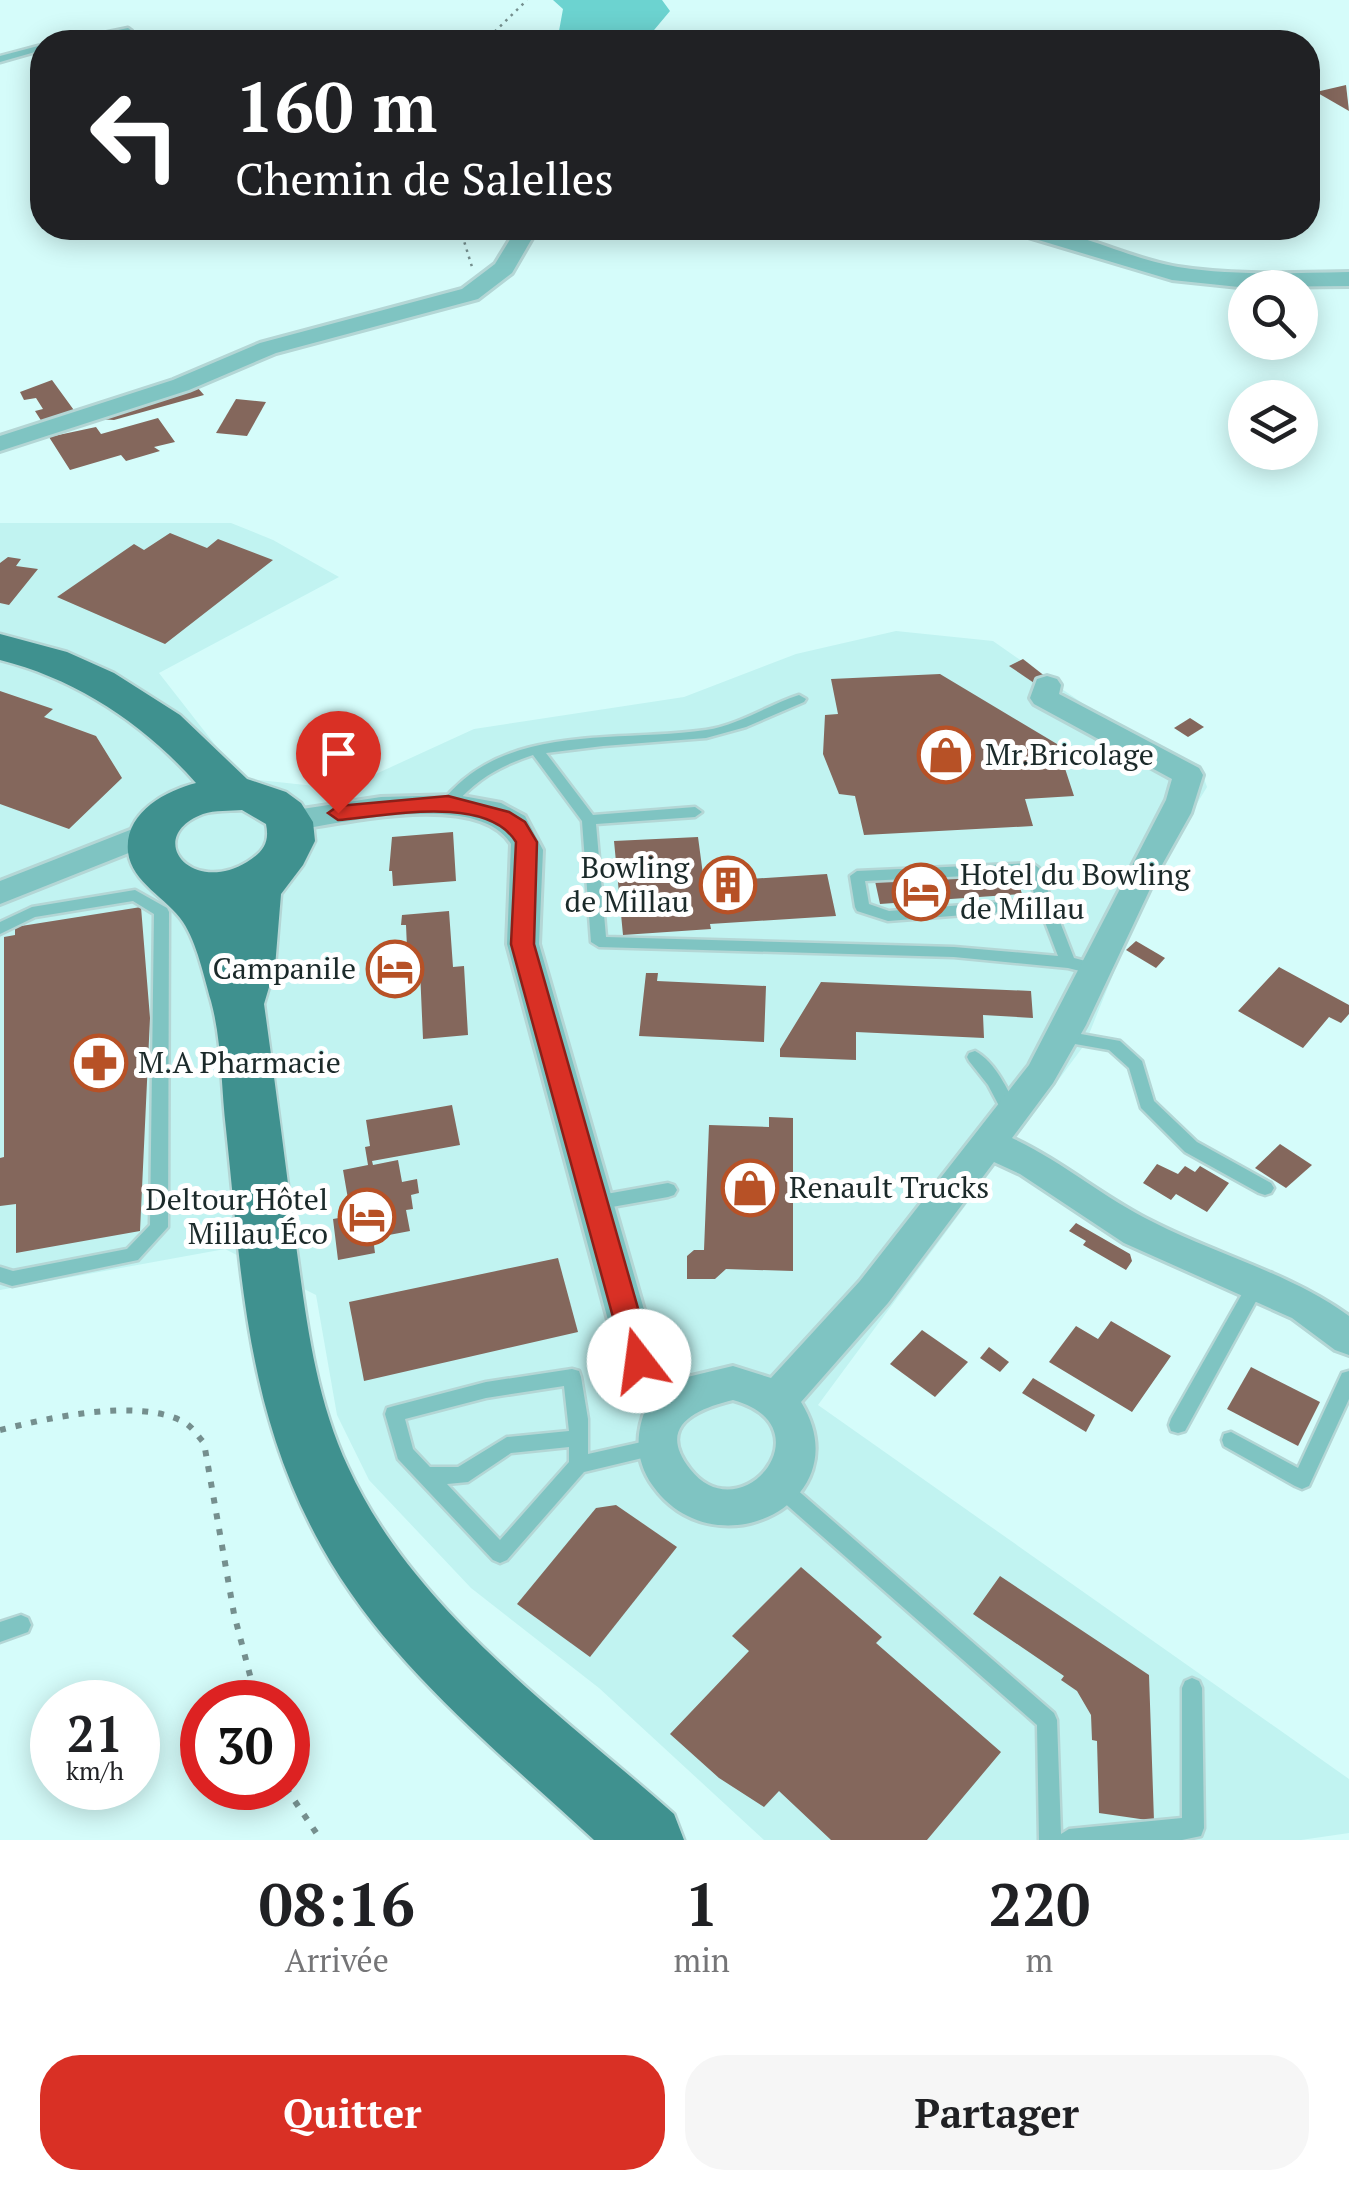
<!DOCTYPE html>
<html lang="fr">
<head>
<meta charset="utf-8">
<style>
  body { margin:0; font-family:"PT Serif",serif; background:#f6f6f6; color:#202124; height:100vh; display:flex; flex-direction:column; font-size:38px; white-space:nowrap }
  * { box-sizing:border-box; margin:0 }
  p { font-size:32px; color:#757577 }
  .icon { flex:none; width:55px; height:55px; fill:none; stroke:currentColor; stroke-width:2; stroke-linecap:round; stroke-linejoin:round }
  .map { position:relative; height:1840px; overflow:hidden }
  .details { display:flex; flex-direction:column; background:#fff; flex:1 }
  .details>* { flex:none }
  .guide { position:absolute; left:30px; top:30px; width:1290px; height:210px; border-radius:40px; box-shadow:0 5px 25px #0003; background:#202124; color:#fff; overflow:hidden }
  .controls { position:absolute; left:1228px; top:270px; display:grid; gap:20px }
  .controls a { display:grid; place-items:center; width:90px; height:90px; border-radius:50%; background:#fff; box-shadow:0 5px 25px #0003; font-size:50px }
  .speed { position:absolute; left:30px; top:1680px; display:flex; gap:20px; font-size:50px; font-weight:700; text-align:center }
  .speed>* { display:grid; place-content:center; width:130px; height:130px; border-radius:50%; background:#fff; box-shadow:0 5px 25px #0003; line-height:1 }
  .speed small { font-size:25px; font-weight:400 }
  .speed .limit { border:15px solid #d22; background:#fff; color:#111 }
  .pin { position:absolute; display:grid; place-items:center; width:85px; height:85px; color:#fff; margin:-102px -42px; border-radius:50% 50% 50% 0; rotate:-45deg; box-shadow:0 0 10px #0007 }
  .pin .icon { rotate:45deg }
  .me { position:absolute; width:110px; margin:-55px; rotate:345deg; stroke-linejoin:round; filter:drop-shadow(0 0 8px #0008) }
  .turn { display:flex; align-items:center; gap:35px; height:210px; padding:0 40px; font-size:45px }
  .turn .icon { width:130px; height:130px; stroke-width:2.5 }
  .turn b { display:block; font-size:70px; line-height:85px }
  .eta { display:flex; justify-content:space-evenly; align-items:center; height:170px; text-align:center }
  .eta b { font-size:60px; font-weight:800; line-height:70px }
  .cta { display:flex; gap:20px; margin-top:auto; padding:20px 40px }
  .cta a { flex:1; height:115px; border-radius:40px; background:#d93025; color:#fff; font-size:40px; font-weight:800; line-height:115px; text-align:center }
  .cta a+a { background:#f6f6f6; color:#202124 }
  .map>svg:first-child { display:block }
  .built { fill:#c1f3f1 }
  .forest { fill:#6cd3d0 }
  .building { fill:#84675c }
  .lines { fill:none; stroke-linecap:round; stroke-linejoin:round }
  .lane-casing { stroke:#b4d6d5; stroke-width:5 }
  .street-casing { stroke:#b4d6d5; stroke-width:6 }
  .primary-casing { stroke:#b4d6d5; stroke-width:5 }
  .path-far1 { stroke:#758f8e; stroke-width:2.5; stroke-dasharray:2.5 5; stroke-linecap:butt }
  .path { stroke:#758f8e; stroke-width:6; stroke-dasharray:6 10; stroke-linecap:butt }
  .lane { fill:#7fc4c2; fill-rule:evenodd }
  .street { fill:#7fc4c2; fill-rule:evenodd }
  .primary { fill:#3f918f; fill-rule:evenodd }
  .route { fill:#d93025; stroke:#8d1f18; stroke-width:2.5 }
  .labels { text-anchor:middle; stroke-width:10; stroke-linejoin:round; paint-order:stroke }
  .poi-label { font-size:30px; fill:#1b2a2a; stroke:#fff; text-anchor:start }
</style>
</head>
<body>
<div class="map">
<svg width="1349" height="1840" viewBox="0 0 1349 1840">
  <rect width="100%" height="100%" fill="#d5fcfa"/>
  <path class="built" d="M0,523h231l42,17 66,37 -180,96 82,105 102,11 131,-60 210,-32 112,-43 100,-23 97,10 92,64 115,62 7,20 -54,88 -68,169 -267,361 531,374v54l-48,7h-537l-165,-152 -128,-100 -102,-108 -32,-65 -21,-120 -91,-46 -225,41z"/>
  <path class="forest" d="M553,0h109l8,11 -26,31h-87l6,-33z"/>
  <g class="building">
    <path d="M145,32l9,8 -30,2 -4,-4z"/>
    <path d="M1346,85l3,26 -33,-19z"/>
    <path d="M52,380l24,33 -34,9 -7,-11 8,-2 -7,-11 -12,2 -4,-8z"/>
    <path d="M197,387l7,8 -90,25 -17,-1z"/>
    <path d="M236,399l30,3 -19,34 -31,-3z"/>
    <path d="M158,418l17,24 -21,5 6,4 -34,10 -5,-6 -51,15 -21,-33 47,-10 5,7z"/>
    <path d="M170,533l37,15 11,-9 55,21 -108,84 -108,-47 77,-53 10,6z"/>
    <path d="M8,557l13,2 -5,7 22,3 -29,36 -9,-2v-40z"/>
    <path d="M1023,659l23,18 -9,8 -28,-19z"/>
    <path d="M940,674l117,70 17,52 -49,3 8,27 -169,9 -9,-39 -16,-2 -16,-40 2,-39 13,-1 -7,-35z"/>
    <path d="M0,691l53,18 -9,8 52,19 26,42 -53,51 -69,-25z"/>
    <path d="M1190,718l14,9 -16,10 -14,-9z"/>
    <path d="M453,832l3,49 -63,5 -1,-15h-3l3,-34z"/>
    <path d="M698,837l6,45 123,-8 9,42 -126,8 1,5 -88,6 -9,-94z"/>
    <path d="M1015,872l7,22 -142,10 -5,-23z"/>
    <path d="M141,907l9,111 -10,213 -124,22v-49l-16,2v-48l4,-1v-220l11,-2v-8z"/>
    <path d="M449,911l4,56 11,-1 4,69 -45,4 -3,-69 -12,1 -2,-46h-5l1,-10z"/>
    <path d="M1136,941l29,17 -9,10 -30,-18z"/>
    <path d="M1279,967l70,38v9l-8,9 -12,-6 -26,31 -65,-37z"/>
    <path d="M646,973h12l-1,8 109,5 -2,56 -125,-6z"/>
    <path d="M821,982l210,9 2,27 -50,-3 1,23 -128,-6v28l-76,-3v-8z"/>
    <path d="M452,1105l8,40 -88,16 1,4 25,-5 4,22 15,-3 2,14 -8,2 2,14 -7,1 4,21 -37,7 2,15 -37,7 -5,-41 17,-3 -6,-16 4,-1 -5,-29 25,-5 -3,-18 5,-1 -4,-26z"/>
    <path d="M769,1117l24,1v153l-67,-2 -11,10h-28v-23l7,-6h10l5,-125 60,2z"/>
    <path d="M1280,1144l32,21 -26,23 -31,-20z"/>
    <path d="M1157,1164l21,10 7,-8 10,6 5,-6 29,17 -22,29 -31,-18 -5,6 -28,-17z"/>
    <path d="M1076,1223l54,31 2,7 -6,9 -43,-25 3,-4 -17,-10z"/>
    <path d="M558,1258l20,74 -214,49 -15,-79z"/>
    <path d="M1111,1321l60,35 -39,56 -83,-50 27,-36 22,13z"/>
    <path d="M922,1330l46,32 -33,35 -45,-33z"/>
    <path d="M989,1347l20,15 -9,10 -20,-14z"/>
    <path d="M1251,1367l69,35 -22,44 -71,-37z"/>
    <path d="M1033,1378l62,37 -9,17 -64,-39z"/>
    <path d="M616,1505l61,42 -87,110 -73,-53 79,-96z"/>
    <path d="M801,1567l81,70 -6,6 125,109 -74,88h-96l-52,-49 -15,16 -45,-29 -49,-44 79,-83 -17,-15z"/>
    <path d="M1000,1576l149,99 5,146 -55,-8 -2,-72 -5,-1 -1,-25 -14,-24 -16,-11 3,-4 -91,-62z"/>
  </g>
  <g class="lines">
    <g class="lane-casing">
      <g id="lane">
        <path d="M128,28l4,3 -1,2 -55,9h-16z"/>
        <path d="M42,45v5l-42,12v-6z"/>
        <path d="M799,695l7,4 -2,3 -58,25 -40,11 -103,8 -57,7 47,62 102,-8 7,5 -7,5 -99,7 10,113 348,10 104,9 -18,-47 -152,12 -31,-10 -2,-4 -5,-31 7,-5 175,-8 7,5 35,90 27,7 3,4 -3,4 -5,2 -28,-7 -114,-11 -355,-10 -8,-5 -9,-121 -49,-66c-36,12 -54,23 -80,51h-10l-2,-3c62,-81 175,-60 265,-73 33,-5 62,-25 93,-35zM1027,873l9,26 -147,12 -20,-7 -4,-23z"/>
        <path d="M135,890l32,18 2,4 -1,315 -30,33 -126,26 -12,-4v-15l13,4 114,-22 23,-24 4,-311 -21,-13 -98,16 -35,17v-12l32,-15z"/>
        <path d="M1064,1031l56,10 22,20 12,40 43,41 74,41 3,5 -3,5 -6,2 -6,-2 -74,-41 -44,-44 -12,-40 -20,-18 -51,-9 -2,-4 2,-4z"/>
        <path d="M975,1051c22,12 34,42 45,63l-2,5h-12l-18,-34 -19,-24 -2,-4 2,-4z"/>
        <path d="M668,1183l6,2 3,5 -3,5 -6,2 -73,13 -6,-2 -3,-5 3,-5 6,-2z"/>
        <path d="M1257,1276l6,2 3,5 -81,148 -7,2 -7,-2 -2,-6 2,-6 80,-141z"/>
        <path d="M572,1369l7,2 2,6 7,42v35l67,-15 7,2 2,6 -2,6 -7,2 -71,17 -77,88 -7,3 -7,-3 -95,-101 -13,-45 2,-6 7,-2 92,-24zM564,1386l5,45 -62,6 -49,30h-28l-17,-18 -8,-30 81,-21zM569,1447v15l-69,78 -53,-56 21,-2 43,-29z"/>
        <path d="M1349,1371v28l-40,87 -7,3 -7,-3 -71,-40 -2,-6 2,-6 7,-2 67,36 44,-95z"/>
        <path d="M780,1478l7,3 267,232 3,7 4,114 8,-5 113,-11v-130l3,-7 7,-3 7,3 3,7 2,140 -3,8 -19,4h-143l-2,-115 -264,-232 -3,-6 3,-6z"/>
        <path d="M21,1615l7,3 3,7 -3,7 -28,10v-20z"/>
      </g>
    </g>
    <g class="street-casing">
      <g id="street">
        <path d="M517,228h21l-26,45 -34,26 -202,54 -87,37 -189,61v-15l173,-56 87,-37 202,-54 33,-25z"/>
        <path d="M1012,228c58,-4 110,30 166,39 57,9 114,6 171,5v14l-110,1 -67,-7 -157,-47z"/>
        <path d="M1047,676l10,3 4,6 -2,9 140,74 4,7 -12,38 -33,59 -72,153 -33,58 -41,55c50,23 92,60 141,84 64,33 137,51 196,94v39l-14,-5 -43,-32 -168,-75 -104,-69 -26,-12 -106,141 -87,99c61,99 -85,172 -148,84 -18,-25 -18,-53 -6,-80l-28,-45 -112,-417 4,-100c-33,-54 -168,-21 -222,-13l-11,-3 -4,-7 4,-7 11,-3 92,-14 76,-2 44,8 24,13 18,34 -4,94 118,411 18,25 58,-14 38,12 89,-97 169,-216 137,-265 6,-21 -138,-75 -4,-6 7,-19zM733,1400c96,26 8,134 -43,69 -34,-43 6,-60 43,-69z"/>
        <path d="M153,821l11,4 5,7 -5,7 -164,65v-23z"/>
      </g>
    </g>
    <g class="primary-casing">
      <path id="primary" d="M0,634l67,18 47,21 66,42 67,64 39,13 15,11 12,19 2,19 -12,24 -22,29 -6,73 -11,37c11,78 21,156 31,234 11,78 19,156 53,229 66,144 211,245 326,347l10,26h-90c-97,-90 -207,-176 -272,-293 -76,-136 -80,-268 -96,-418 -5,-42 -4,-88 -15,-128 -7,-24 -14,-58 -28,-79 -16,-24 -51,-39 -55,-70 -4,-39 37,-61 68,-69 -52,-59 -120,-104 -196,-123zM242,810l24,14c4,19 -3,28 -19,38 -56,34 -104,-25 -44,-48 12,-4 27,-3 39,-4z"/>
    </g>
    <g class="path-far1">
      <path d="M484,42l43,-42"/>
      <path d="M460,228l12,39"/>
    </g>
    <g class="path">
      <path d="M0,1430c48,-12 135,-32 182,-9 9,4 15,14 22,22l30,171 23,88"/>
      <path d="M286,1788l35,52"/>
    </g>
    <use href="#lane" class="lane"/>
    <use href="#street" class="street"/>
    <use href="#primary" class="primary"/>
  </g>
  <path class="route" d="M448,796l61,16 16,10 12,20 -3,102 119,417 -4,8 -10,4 -10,-4 -4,-8 -114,-417 5,-102c-29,-48 -131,-26 -178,-22l-10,-7 10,-7z"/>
  <defs>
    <g id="shop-ring" transform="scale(2.875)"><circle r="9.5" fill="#fff" stroke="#b75126" stroke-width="1.5"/><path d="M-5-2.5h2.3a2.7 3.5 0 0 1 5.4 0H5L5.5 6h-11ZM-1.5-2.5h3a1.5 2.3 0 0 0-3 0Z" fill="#b75126"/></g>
    <g id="building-ring" transform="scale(2.875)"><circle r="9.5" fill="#fff" stroke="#b75126" stroke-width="1.5"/><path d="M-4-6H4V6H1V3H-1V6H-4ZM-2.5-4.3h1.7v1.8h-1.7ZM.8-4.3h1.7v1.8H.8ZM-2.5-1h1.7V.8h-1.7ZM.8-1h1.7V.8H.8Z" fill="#b75126"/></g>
    <g id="hotel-ring" transform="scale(2.875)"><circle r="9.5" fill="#fff" stroke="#b75126" stroke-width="1.5"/><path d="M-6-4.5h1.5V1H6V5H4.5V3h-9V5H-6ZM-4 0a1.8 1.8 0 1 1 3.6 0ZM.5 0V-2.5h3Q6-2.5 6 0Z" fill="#b75126"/></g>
    <g id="pharmacy-ring" transform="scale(2.875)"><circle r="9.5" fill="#fff" stroke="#b75126" stroke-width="1.5"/><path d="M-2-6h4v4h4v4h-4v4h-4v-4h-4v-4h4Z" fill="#b75126"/></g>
  </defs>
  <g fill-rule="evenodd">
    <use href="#shop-ring" x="946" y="755"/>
    <use href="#building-ring" x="728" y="885"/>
    <use href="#hotel-ring" x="921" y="892"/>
    <use href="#hotel-ring" x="395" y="969"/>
    <use href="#pharmacy-ring" x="99" y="1063"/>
    <use href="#shop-ring" x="750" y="1188"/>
    <use href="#hotel-ring" x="367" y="1217"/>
  </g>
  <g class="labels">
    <g class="poi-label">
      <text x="985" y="765">Mr.Bricolage</text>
      <text x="689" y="878" text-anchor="end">Bowling<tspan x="689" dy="34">de Millau</tspan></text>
      <text x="960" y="885">Hotel du Bowling<tspan x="960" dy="34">de Millau</tspan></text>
      <text x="356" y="979" text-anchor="end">Campanile</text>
      <text x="138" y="1073">M.A Pharmacie</text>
      <text x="789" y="1198">Renault Trucks</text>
      <text x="328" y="1210" text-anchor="end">Deltour Hôtel<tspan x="328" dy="34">Millau Éco</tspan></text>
    </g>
  </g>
</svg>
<div class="controls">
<a><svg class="icon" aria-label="search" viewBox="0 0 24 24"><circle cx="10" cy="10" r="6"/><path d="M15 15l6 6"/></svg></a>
<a><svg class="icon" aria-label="layers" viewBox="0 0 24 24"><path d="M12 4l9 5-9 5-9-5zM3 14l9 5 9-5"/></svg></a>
</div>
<div class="speed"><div>21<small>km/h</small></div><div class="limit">30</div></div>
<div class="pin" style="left:338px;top:813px;background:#d93025"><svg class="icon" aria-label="arrive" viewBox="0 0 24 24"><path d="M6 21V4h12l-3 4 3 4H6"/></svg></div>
<svg class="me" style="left:639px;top:1361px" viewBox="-20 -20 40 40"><circle r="19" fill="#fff"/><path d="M0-13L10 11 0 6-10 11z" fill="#d93025"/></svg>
<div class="guide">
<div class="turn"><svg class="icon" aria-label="left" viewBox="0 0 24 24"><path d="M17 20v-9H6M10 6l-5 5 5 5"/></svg><div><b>160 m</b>Chemin de Salelles</div></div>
</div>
</div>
<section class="details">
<div class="eta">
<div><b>08:16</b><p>Arrivée</p></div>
<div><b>1</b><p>min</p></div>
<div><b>220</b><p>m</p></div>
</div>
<div class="cta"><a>Quitter</a><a>Partager</a></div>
</section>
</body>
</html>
